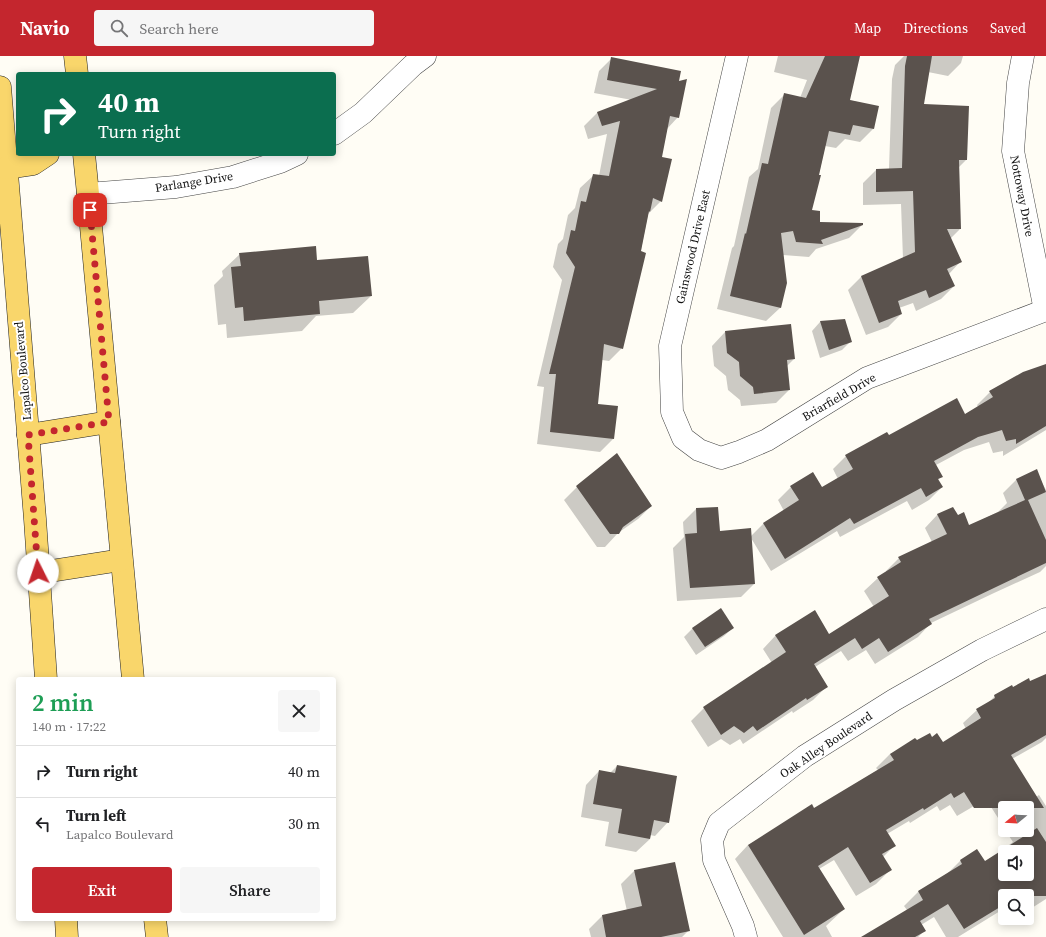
<!DOCTYPE html>
<html lang="en">
<head>
<meta charset="utf-8">
<style>
  body { margin:0; font-family:"Source Serif 4",serif; background:#f6f6f6; color:#202124; height:100vh; display:flex; flex-direction:column; font-size:15px; white-space:nowrap }
  * { box-sizing:border-box; margin:0 }
  p { font-size:13px; color:#757577 }
  .icon { flex:none; width:22px; height:22px; fill:none; stroke:currentColor; stroke-width:2; stroke-linecap:round; stroke-linejoin:round }
  .map { position:relative; flex:1; overflow:hidden }
  .drawer { position:absolute; left:16px; top:621px; width:320px; height:244px; display:flex; flex-direction:column; background:#fff; border-radius:4px; box-shadow:0 2px 10px #0003 }
  .drawer>* { flex:none }
  .guide { position:absolute; left:16px; top:16px; width:320px; height:84px; border-radius:4px; box-shadow:0 2px 10px #0003; background:#0b6e4f; color:#fff; overflow:hidden }
  .needle { width:26px; rotate:252deg }
  .tools { position:absolute; left:998px; top:745px; display:grid; gap:8px }
  .tools a { display:grid; place-items:center; width:36px; height:36px; border-radius:4px; background:#fff; box-shadow:0 2px 10px #0003; font-size:20px }
  .pin { position:absolute; display:grid; place-items:center; width:34px; height:34px; color:#fff; margin:-17px; border-radius:8px; box-shadow:0 2px 6px #0006 }
  .me { position:absolute; width:44px; margin:-22px; rotate:356deg; stroke-linejoin:round; filter:drop-shadow(0 0 3px #0008) }
  .turn { display:flex; align-items:center; gap:14px; height:84px; padding:0 16px; font-size:18px }
  .turn .icon { width:52px; height:52px; stroke-width:2.5 }
  .turn b { display:block; font-size:28px; line-height:34px }
  .round { display:grid; place-items:center; flex:none; width:42px; height:42px; border-radius:4px; background:#f6f6f6 }
  .overview { display:flex; align-items:center; justify-content:space-between; height:68px; padding:0 16px }
  h1 { font-size:24px; font-weight:600; line-height:30px; color:#1e9e55 }
  .primary-button { display:flex; gap:8px; margin-top:auto; padding:8px 16px }
  .primary-button a { flex:1; height:46px; border-radius:4px; background:#c4262e; color:#fff; font-size:16px; font-weight:600; line-height:46px; text-align:center }
  .primary-button a+a { background:#f6f6f6; color:#202124 }
  ul { padding:0; list-style:none }
  li { display:flex; align-items:center; gap:12px; height:52px; padding:0 16px; border-top:1px solid #e0e0e0 }
  li div { flex:1 }
  li b { display:block; font-size:15px }
  li em { font-style:normal }
  header { display:flex; align-items:center; gap:24px; box-sizing:border-box; height:56px; padding:0 20px; background:#c4262e; color:#fff }
  header strong { font-size:19px }
  nav { display:flex; gap:22px; margin-inline-start:auto; font-size:14px }
  .search { width:280px; height:36px; background:#f6f6f6; display:flex; align-items:center; gap:10px; box-sizing:border-box; padding:0 14px; border-radius:4px; color:#757577; font-size:15px }
  .map>svg:first-child { display:block }
  .shadow { fill:#0003; fill-rule:evenodd }
  .building { fill:#5a524d; fill-rule:evenodd }
  .lines { fill:none; stroke-linecap:round; stroke-linejoin:round }
  .minor-casing { stroke:#444; stroke-width:23 }
  .major-casing { stroke:#222; stroke-width:23 }
  .minor { stroke:#fff; stroke-width:22 }
  .major { stroke:#f9d66b; stroke-width:22 }
  .route { stroke:#c4262e; stroke-width:7; stroke-dasharray:0 12.6 }
  .labels { text-anchor:middle; stroke-width:4; stroke-linejoin:round; paint-order:stroke }
  .street-label { font-size:12px; fill:#111; stroke:#fff }
</style>
</head>
<body>
<header>
<strong>Navio</strong>
<div class="search"><svg class="icon" aria-label="search" viewBox="0 0 24 24"><circle cx="10" cy="10" r="6"/><path d="M15 15l6 6"/></svg>Search here</div>
<nav><a>Map</a><a>Directions</a><a>Saved</a></nav>
</header>
<div class="map">
<svg width="1046" height="881" viewBox="0 0 1046 881">
  <rect width="100%" height="100%" fill="#fffdf5"/>
  <g class="shadow">
    <path d="M778,0h81l-10,44 29,7 -5,22 -13,13 -15,-3 -9,9 -11,-2 -14,65 8,12 43,2 -13,13 -33,11 -7,8 -26,-2 -3,53 -14,13 -49,-12 15,-61 2,-2 15,-69 9,-8 13,-61 13,-13 16,3 7,-18 -33,-8z"/>
    <path d="M904,0h59l-2,7 -13,13 -20,-4 -5,33 43,55 -7,7 1,62 -10,10 10,23 -11,12 5,12 -13,13 -25,12 -3,-8 -14,5 2,6 -13,13 -22,8 -18,-45 13,-13 42,-18 -2,-55 -38,1v-22l13,-13 13,-1 3,-90 3,-14z"/>
    <path d="M612,2l66,25v34l-11,12 -6,29v43l-13,13 -26,134 -13,13 -7,-1 -5,45 16,34 -13,13 -63,-8 7,-57 -7,-1 25,-106 -9,-13 5,-23 5,-5 5,-24 7,-7 5,-20 14,-13 5,1 8,-42 -19,5 -4,-13 13,-13 35,-13 -38,-7 5,-22z"/>
    <path d="M240,198l76,7 55,35 -18,17 -37,3 -14,15 -75,7 -1,-14 -8,1 -4,-40 9,-9 -1,-5z"/>
    <path d="M844,264l7,21 -9,9 -22,8 -8,-27 8,-9z"/>
    <path d="M725,276l69,27 -8,8 3,23 -13,13 -35,3 -1,-6 -12,-10 -2,-14 -12,-10 -2,-20z"/>
    <path d="M1046,309v65l-43,26v-5l-10,2 -4,-11 -25,8 -28,15 5,11 -3,4 4,7 -13,13 -17,10 -5,-9 -67,36 -3,-6 -66,40 -20,-33 3,46 -13,13 -64,4 -4,-53 11,-11 -1,-15 13,-13 21,-1 2,24 32,4 12,-12 21,-13 -6,-11 13,-13 31,1 16,-9 -5,-10 13,-13 42,-20 76,-21 14,-8 -1,-2 13,-13z"/>
    <path d="M1036,415l10,19v76l-6,6 -46,21 -63,30 -13,14 -43,27 -9,-14 -18,11 -7,-10 -26,16 11,20 -13,13 -20,13 -1,-2 -49,33 -3,-5 -10,6 -9,-6 -13,8 -17,-26 13,-13 68,-45 -9,-14 13,-14 53,1 45,-29 -10,-16 14,-13 8,-6v-1l13,-13 33,-16 -7,-14 13,-14 19,3 12,9 29,-14 9,-9 -4,-10 13,-13z"/>
    <path d="M577,431l74,19 -13,13 -20,14 -13,14h-8l-33,-47z"/>
    <path d="M693,572h40l-9,8 -28,19 -12,-18z"/>
    <path d="M1046,619v63l-4,4 -30,17 24,38 3,-2 7,11v93l-19,12v-15h-22v12l-47,29h-12l-12,-20 -13,8 3,6 -6,6h-50l39,-27 -3,-4 14,-14 29,-18 13,-13 24,2 26,-17 -1,-1 4,-3 -8,-12h22v-22h-22v21l-19,-30 -29,17 -7,-11 -10,6 -3,-5 -27,17 -1,-2 -22,13 7,12 -11,11 7,13 -14,14 -20,12 -22,-36 -15,9 25,40 -18,17 6,11h-49l-48,-78 13,-14 66,-36 64,-39 -2,-2 14,-14 27,-13 15,-3 10,6 24,-15 -3,-6 14,-13 9,-5 9,-9zM1005,796h22v22h-22z"/>
    <path d="M617,710l51,56 -13,14 -5,-1v4l-14,13 -31,-6 4,-24 -28,-5 5,-32 13,-14 11,2z"/>
    <path d="M634,815l54,60 -6,6h-91l-2,-8 13,-13 25,-5 -6,-27z"/>
  </g>
  <g class="building">
    <path d="M825,0h35l-10,44 29,6 -5,23 -21,-4 -3,10 -21,-4 -10,44h2l-9,35 8,1v11l43,1v2l-42,15 2,4 -27,-2 -3,-11 -12,2 6,50 -6,25 -51,-12 15,-63 1,1 16,-71 6,1 16,-71 22,5z"/>
    <path d="M907,0h25l-8,48 45,2 -2,54h-8l2,69h-14l15,33 -15,7 8,17 -26,12 -3,-8 -28,11 4,13 -23,9 -18,-47 54,-24 -2,-61 -37,1v-23l26,-1 3,-102z"/>
    <path d="M611,1l70,14 -2,10 8,-2 -8,39 -9,-2 -8,41 10,2 -10,43 -9,-4 -3,14 -1,-1 -8,40 5,2 -23,96 -19,-5 -6,60 20,2 -4,33 -64,-7 6,-58h-7l26,-107 -9,-14 5,-23 4,1 6,-30 5,1 7,-28 16,2 11,-55 -18,5 -5,-14 60,-23 -50,-9z"/>
    <path d="M316,190l1,14 51,-4 4,40 -53,5 1,13 -76,7 -1,-14 -8,1 -4,-41 10,-1 -2,-13z"/>
    <path d="M845,263l7,23 -23,8 -9,-29z"/>
    <path d="M791,268l4,35 -8,1 3,30 -36,4 -1,-7 -13,-11 -1,-14 -12,-9 -2,-22z"/>
    <path d="M1046,308v62l-30,18v-5l-10,2 -4,-11 -24,7 -44,24 9,16 -5,2 5,8 -17,10 -5,-9 -67,36 -4,-6 -65,41 -22,-36 36,-23 -9,-14 23,-14 9,15 31,-18 -8,-14 42,-23 2,3 68,-37 8,16 28,-17 -4,-6 34,-19z"/>
    <path d="M617,397l35,53 -29,21 -4,7h-9l-34,-48z"/>
    <path d="M1037,413l9,23 -18,8 18,40v23l-117,56 3,5 -44,28 -9,-14 -17,11 -7,-11 -41,26 14,23 -21,13 -1,-2 -49,33 -4,-5 -9,7 -10,-7 -13,9 -18,-28 83,-55 -11,-17 40,-25 14,24 60,-38 -12,-19 24,-15 -3,-5 49,-23 -10,-20 16,-7 5,8 6,-3 5,13 56,-25 -9,-21z"/>
    <path d="M718,451l2,24 31,-3 4,56 -65,4 -5,-54 12,-1 -1,-25z"/>
    <path d="M721,552l13,20 -29,19 -13,-19z"/>
    <path d="M1046,618v61l-35,20 33,53h-70l-10,-16 -10,6 -3,-5 -27,17 -1,-2 -37,22 10,16 -14,8 10,16 -22,13 -22,-36 -30,19 27,43 -41,26 -56,-90 64,-41 2,4 80,-48 -4,-6 25,-16 2,2 13,-7 2,4 5,-4 6,9 38,-24 -5,-9 19,-11 -1,-3 18,-10 1,2 16,-9 1,3z"/>
    <path d="M617,709l60,11 -8,47 -15,-3 -4,19 -32,-6 4,-24 -29,-5 6,-34 16,3z"/>
    <path d="M1037,772l9,14v54h-41v8l-41,25 -16,-25 -28,17 6,10 -11,6h-54l62,-37 -5,-9 44,-27 -2,-4 17,-11 8,12zM1005,796h22v22h-22z"/>
    <path d="M675,806l15,69 -29,6h-55l-4,-22 40,-9 -8,-36z"/>
  </g>
  <g class="lines">
    <g class="minor-casing">
      <g id="minor">
        <path d="M737,0l-67,290 2,66 11,26 16,12 22,8 18,-6 28,-12 100,-62 179,-68"/>
        <path d="M1023,0l-5,27 -5,68 32,159"/>
        <path d="M334,78l29,-21 50,-48 12,-9"/>
        <path d="M88,138l88,-7 57,-10 47,-15 17,-8"/>
        <path d="M746,881l-3,-11 -29,-66 -2,-20 7,-17 86,-67 89,-56 88,-50 64,-31"/>
      </g>
    </g>
    <g class="major-casing">
      <g id="major">
        <path d="M75,0l2,18"/>
        <path d="M0,31l35,432 11,160"/>
        <path d="M84,98l4,40 45,485"/>
        <path d="M6,112l27,-4 15,-10"/>
        <path d="M28,379l81,-13"/>
        <path d="M38,517l83,-13"/>
        <path d="M66,863l1,18"/>
        <path d="M155,863l2,18"/>
      </g>
    </g>
    <use href="#minor" class="minor"/>
    <use href="#major" class="major"/>
  </g>
  <g class="lines">
    <path class="route" d="M38,516l-10,-137 81,-13 -19,-212"/>
  </g>
  <g class="labels">
    <g class="street-label">
      <text transform="translate(194 126) rotate(-9)" y="4">Parlange Drive</text>
      <text transform="translate(1022 140) rotate(79)" y="4">Nottoway Drive</text>
      <text transform="translate(693 191) rotate(-77)" y="4">Gainswood Drive East</text>
      <text transform="translate(23 315) rotate(-95)" y="4">Lapalco Boulevard</text>
      <text transform="translate(839 341) rotate(-30)" y="4">Briarfield Drive</text>
      <text transform="translate(826 689) rotate(-34)" y="4">Oak Alley Boulevard</text>
    </g>
  </g>
</svg>
<div class="tools">
<a><svg class="needle" viewBox="-14 -14 28 28"><path d="M0-13l5 13h-10z" fill="#e53935"/><path d="M0 13l5-13h-10z" fill="#757577"/></svg></a>
<a><svg class="icon" aria-label="sound" viewBox="0 0 24 24"><path d="M4 9h4l5-4v14l-5-4H4zM17 9q2 3 0 6"/></svg></a>
<a><svg class="icon" aria-label="search" viewBox="0 0 24 24"><circle cx="10" cy="10" r="6"/><path d="M15 15l6 6"/></svg></a>
</div>
<div class="pin" style="left:90px;top:154px;background:#d93025"><svg class="icon" aria-label="arrive" viewBox="0 0 24 24"><path d="M6 21V4h12l-3 4 3 4H6"/></svg></div>
<svg class="me" style="left:38px;top:516px" viewBox="-20 -20 40 40"><circle r="19" fill="#fff"/><path d="M0-13L10 11 0 6-10 11z" fill="#c4262e"/></svg>
<div class="guide">
<div class="turn"><svg class="icon" aria-label="right" viewBox="0 0 24 24"><path d="M7 20v-9h11M14 6l5 5-5 5"/></svg><div><b>40 m</b>Turn right</div></div>
</div>
<section class="drawer">
<div class="overview"><div><h1>2 min</h1><p>140 m · 17:22</p></div><a class="round"><svg class="icon" aria-label="close" viewBox="0 0 24 24"><path d="M6 6l12 12M18 6L6 18"/></svg></a></div>
<ul>
<li><svg class="icon" aria-label="right" viewBox="0 0 24 24"><path d="M7 20v-9h11M14 6l5 5-5 5"/></svg><div><b>Turn right</b></div><em>40 m</em></li>
<li><svg class="icon" aria-label="left" viewBox="0 0 24 24"><path d="M17 20v-9H6M10 6l-5 5 5 5"/></svg><div><b>Turn left</b><p>Lapalco Boulevard</p></div><em>30 m</em></li>
</ul>
<div class="primary-button"><a>Exit</a><a>Share</a></div>
</section>
</div>
</body>
</html>
